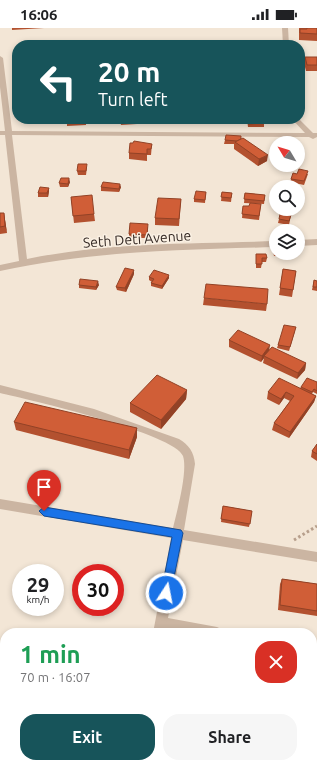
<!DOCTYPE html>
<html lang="en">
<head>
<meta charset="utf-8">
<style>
  body { margin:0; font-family:Ubuntu,sans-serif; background:#f6f6f6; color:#202124; height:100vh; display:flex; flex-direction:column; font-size:15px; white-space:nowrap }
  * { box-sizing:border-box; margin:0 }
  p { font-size:13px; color:#757577 }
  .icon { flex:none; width:22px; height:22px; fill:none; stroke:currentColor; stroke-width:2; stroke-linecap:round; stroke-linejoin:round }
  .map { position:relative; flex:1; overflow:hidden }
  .panel { position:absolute; left:0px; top:600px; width:317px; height:140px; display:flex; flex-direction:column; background:#fff; border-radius:16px 16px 0 0; box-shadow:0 2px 6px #0003 }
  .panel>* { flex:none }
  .hud { position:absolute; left:12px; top:12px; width:293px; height:84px; border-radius:16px; box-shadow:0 2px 6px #0003; background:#17545a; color:#fff; overflow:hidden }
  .needle { width:26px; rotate:308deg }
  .fabs { position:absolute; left:269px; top:108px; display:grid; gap:8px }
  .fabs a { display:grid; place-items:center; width:36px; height:36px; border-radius:50%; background:#fff; box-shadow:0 2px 6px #0003; font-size:20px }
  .speed { position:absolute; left:12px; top:536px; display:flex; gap:8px; font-size:20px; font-weight:700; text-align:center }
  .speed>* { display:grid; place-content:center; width:52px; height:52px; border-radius:50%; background:#fff; box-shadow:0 2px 6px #0003; line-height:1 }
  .speed small { font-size:10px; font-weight:400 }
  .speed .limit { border:6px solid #d22; background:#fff; color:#111 }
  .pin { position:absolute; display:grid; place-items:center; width:34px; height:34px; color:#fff; margin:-41px -17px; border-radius:50% 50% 50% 0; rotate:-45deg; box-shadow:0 0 4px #0007 }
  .pin .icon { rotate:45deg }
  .me { position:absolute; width:44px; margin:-22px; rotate:11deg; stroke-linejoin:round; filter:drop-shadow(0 0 3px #0008) }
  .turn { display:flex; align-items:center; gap:14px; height:84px; padding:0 20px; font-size:18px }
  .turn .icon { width:52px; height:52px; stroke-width:2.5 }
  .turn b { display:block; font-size:28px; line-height:34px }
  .round { display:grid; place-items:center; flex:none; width:42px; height:42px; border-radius:16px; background:#f6f6f6 }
  .summary { display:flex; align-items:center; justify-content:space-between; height:68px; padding:0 20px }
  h1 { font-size:24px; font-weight:700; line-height:30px; color:#1e9e55 }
  .cta { display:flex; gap:8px; margin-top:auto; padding:8px 20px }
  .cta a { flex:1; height:46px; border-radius:16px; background:#17545a; color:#fff; font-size:16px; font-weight:700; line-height:46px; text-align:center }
  .cta a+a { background:#f6f6f6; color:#202124 }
  .status { display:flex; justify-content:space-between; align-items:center; height:28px; padding:0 20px; background:#fff; direction:ltr }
  .status svg { height:11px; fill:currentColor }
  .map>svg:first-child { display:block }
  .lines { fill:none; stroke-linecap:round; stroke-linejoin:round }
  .path { stroke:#b79f8c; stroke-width:3; stroke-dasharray:2.5 2.5; stroke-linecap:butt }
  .street { fill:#cbb5a2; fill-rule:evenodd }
  .wall { fill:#b3512f }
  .shaded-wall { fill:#924226 }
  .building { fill:#d05e37; stroke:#924226 }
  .route { fill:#1a73e8; stroke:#114b97 }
  .labels { text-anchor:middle; stroke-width:3; stroke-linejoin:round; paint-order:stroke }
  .street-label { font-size:14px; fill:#352a25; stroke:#faf0e3 }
</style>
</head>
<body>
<div class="status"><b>16:06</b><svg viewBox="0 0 49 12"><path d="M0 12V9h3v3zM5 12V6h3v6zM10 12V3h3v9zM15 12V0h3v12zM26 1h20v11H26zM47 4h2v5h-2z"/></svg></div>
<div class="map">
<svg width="317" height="740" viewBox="0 0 317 740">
  <rect width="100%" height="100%" fill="#f3e6d6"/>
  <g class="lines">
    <path class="path" d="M294,512l23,-14"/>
    <g class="street">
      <path d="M282,0h6l1,17h-6z"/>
      <path d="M0,28l3,2 9,73 293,2 -13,-14h7l14,14h4v4l-4,2 -4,-2 -297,-2 15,124c81,-17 166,-15 249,-18v6c-93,3 -185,4 -276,24v-6l19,-4 -14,-126h-5v-4h5l-5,-44z"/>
      <path d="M317,211v6l-19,1v-6z"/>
      <path d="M0,357l94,24 85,30c10,6 15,13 16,25l-11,66 133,22v10l-134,-22 -15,78 49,9 4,2 2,4h-40l-17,-3 -1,3h-12l18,-95 -171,-29v-10l173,29c4,-17 15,-57 10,-72 -7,-22 -156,-57 -183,-63z"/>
      <path d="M312,615l5,1v12l-5,-1z"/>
      <path d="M128,735h14l-1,5h-14z"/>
    </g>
  </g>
  <g class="wall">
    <path d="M12,0h32l-32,2z"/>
    <path d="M299,0h18v13l-18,-1z"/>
    <path d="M305,29h12v14h-11l-2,-8z"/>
    <path d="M67,91h19v6l-19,1z"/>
    <path d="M120,91h17v5l-16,1z"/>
    <rect x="153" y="91" width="17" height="4"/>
    <path d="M247,91h16l1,4v4h-16z"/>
    <path d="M241,111l26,22 -9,5 -24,-17v-5h-10l1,-4z"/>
    <path d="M152,116l-1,11h-4v6l-18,-2v-6z"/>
    <path d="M87,139l-1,8h-8l-1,-4z"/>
    <path d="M297,146h11l-4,11 -14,-3 1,-3z"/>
    <path d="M70,154l-2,5h-8l-1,-4z"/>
    <path d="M101,159h20l-2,5 -18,-1z"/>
    <path d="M49,160v3l-1,6h-10v-4z"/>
    <path d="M206,164l-1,11 -11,-1v-3z"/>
    <path d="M222,164l10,1 -1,9 -10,-1z"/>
    <path d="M245,165l20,2 -1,9 -20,-1z"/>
    <path d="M71,169l23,17 1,7 -21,2z"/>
    <path d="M181,171l-2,27 -24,-1v-7z"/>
    <path d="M261,176l-2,16 -17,-2 1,-12h6z"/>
    <path d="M0,185h4l3,20 -7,1z"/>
    <path d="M291,187l-2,10 -11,-2 1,-4z"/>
    <path d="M148,199l-1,11h-18v-4z"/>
    <path d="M274,219h2v6h9l-1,3h-10l-1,-6z"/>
    <path d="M256,226l11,4 -1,4h-4l-1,6h-5z"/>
    <path d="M283,241l13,2 -4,26 -13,-2z"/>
    <path d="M134,246l-8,18 -9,-2 -1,-3z"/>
    <path d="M149,249l20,1 -7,11 -11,-3v-3l1,-1 -3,-2z"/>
    <path d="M314,252l3,1v10l-5,-1z"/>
    <path d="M79,257h20l-3,5 -17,-2z"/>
    <path d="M204,270l63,6 -1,7 -63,-6z"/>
    <path d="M295,303l-6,20 -12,-3 1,-3z"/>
    <path d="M229,312l40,10 37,13 -1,7 -8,9 -34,-16 1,-5 -3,4 -32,-15z"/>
    <path d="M317,354v12l-4,-2 -1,2 4,2 -2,6 -25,36 -17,-8 2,-7 16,-22 -6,-3 -5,7 -12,-6 1,-7 32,-4 1,-1z"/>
    <path d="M187,362l-1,9 -25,30 -31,-17v-9z"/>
    <path d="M14,394l123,6v9l-8,22 -113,-29z"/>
    <path d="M317,416v17l-6,-4 1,-6z"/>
    <path d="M223,478l29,5 -3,16 -28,-5z"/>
    <path d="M282,551l35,5v32l-39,-6 2,-26z"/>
    <path d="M275,735h37l5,5h-43z"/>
  </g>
  <g class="shaded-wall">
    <path d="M268,127l-1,6 -9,5 1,-7z"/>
    <path d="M69,150l1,4 -2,5v-3z"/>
    <path d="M120,156l1,3 -2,5v-3z"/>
    <path d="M49,160v3l-1,6 -1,-4z"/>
    <path d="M4,185l1,7 2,13 -2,-7z"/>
    <path d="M134,242v4l-8,18 -1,-4z"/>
    <path d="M169,247v3l-7,11v-3z"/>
    <path d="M98,253l1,4 -3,5v-3z"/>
    <path d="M270,317l-1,7 -5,4v2l-3,4 1,-6z"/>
    <path d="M306,335l-1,7 -8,9 1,-6z"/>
    <path d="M187,362l-1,9 -25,30v-9z"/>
    <path d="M286,364l-2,6 -5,7 2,-6z"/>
    <path d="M316,368l-2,6 -25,36 1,-6z"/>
    <path d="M137,400v9l-8,22v-9z"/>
  </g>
  <g class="building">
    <path d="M307,0h10v6l-17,-1v-4h7z"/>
    <path d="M305,29h12v8h-10z"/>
    <path d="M247,91h16l1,4 -16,1z"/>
    <path d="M226,107l15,1v3l-4,2 -12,-1z"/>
    <path d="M243,110l25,17 -9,4 -24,-17z"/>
    <path d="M134,113l18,3 -1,5h-4v5l-18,-1 1,-10h3z"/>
    <path d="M78,136h9l-1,7h-9z"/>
    <path d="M299,141l9,2 -4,10 -13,-2 2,-6 4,1z"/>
    <path d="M61,150h8l-1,6 -9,-1z"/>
    <path d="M103,154l17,2 -1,5 -18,-2z"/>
    <path d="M40,159l9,1 -2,5h-9z"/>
    <path d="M196,163l10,1 -1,8 -11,-1z"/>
    <path d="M222,164l10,1 -1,5 -10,-1z"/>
    <path d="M245,165l20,2 -1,6 -20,-2z"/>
    <path d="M92,167l2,19 -21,2 -2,-19z"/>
    <path d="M158,170l23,1 -2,20 -24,-1z"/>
    <path d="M250,175l11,1 -2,12 -17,-2 1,-8h6z"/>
    <path d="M0,185h4l1,13 -5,1z"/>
    <path d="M280,186l11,1 -2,6 -10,-2z"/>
    <path d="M130,195l18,1 -1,11 -18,-1z"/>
    <path d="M274,219h2v6h-1z"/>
    <path d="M256,226h10l1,4h-5v6h-6z"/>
    <path d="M125,240l9,2 -9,18 -9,-1z"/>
    <path d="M283,241l13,2 -3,19 -13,-2z"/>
    <path d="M154,242l15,5 -7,11 -11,-3 3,-4 -5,-2z"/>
    <path d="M80,251l18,2 -2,6 -17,-2z"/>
    <path d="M314,252l3,1v6h-4z"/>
    <path d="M206,256l62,5 -1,15 -63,-6z"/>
    <path d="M284,297l12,2 -6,20 -12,-2z"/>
    <path d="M238,302l32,15 -8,11 -33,-16z"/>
    <path d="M272,319l34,16 -8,10 -34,-17z"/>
    <path d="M157,347l30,15 -26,30 -31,-17z"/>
    <path d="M279,350l37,18 -26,36 -16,-9 20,-27 -8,-4 -5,7 -13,-7z"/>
    <path d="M307,350l10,4v9l-3,-2 -2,3 -11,-5z"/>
    <path d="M25,374l112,26 -8,22 -115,-28z"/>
    <path d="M317,416v10l-5,-3z"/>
    <path d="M223,478l29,5 -2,13 -29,-5z"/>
    <path d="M282,551l35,5v27l-37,-6z"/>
    <path d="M312,650l5,1v89h-40v-5h35z"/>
    <path d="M177,735h29l-1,5h-29z"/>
  </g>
  <path class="route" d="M44,479l137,23 2,3 -13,64 -4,2 -4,-2 -1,-4 11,-56 -128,-21 -5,-5z"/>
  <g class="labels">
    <g class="street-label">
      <text transform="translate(137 211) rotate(-4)" y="5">Seth Deti Avenue</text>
    </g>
  </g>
</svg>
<div class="fabs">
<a><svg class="needle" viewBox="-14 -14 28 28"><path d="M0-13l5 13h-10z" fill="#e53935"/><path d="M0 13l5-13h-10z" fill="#757577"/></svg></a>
<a><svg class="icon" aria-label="search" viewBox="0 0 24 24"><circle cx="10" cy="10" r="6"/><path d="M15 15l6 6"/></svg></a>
<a><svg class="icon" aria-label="layers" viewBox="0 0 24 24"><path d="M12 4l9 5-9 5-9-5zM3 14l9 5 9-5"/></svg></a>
</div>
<div class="speed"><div>29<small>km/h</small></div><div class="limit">30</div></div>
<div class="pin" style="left:44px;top:483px;background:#d93025"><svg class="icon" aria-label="arrive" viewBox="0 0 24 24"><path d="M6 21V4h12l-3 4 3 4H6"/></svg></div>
<svg class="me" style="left:166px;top:565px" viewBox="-20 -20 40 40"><circle r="17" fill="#1a73e8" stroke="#fff" stroke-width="3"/><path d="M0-11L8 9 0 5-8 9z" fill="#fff"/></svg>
<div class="hud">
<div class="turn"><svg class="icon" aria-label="left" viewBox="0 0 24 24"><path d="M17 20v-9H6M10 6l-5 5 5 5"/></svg><div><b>20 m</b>Turn left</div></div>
</div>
<section class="panel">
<div class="summary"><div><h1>1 min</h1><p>70 m · 16:07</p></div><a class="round" style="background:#d93025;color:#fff"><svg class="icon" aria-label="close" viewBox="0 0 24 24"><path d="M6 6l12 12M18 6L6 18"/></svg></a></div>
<div class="cta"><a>Exit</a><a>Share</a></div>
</section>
</div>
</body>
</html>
